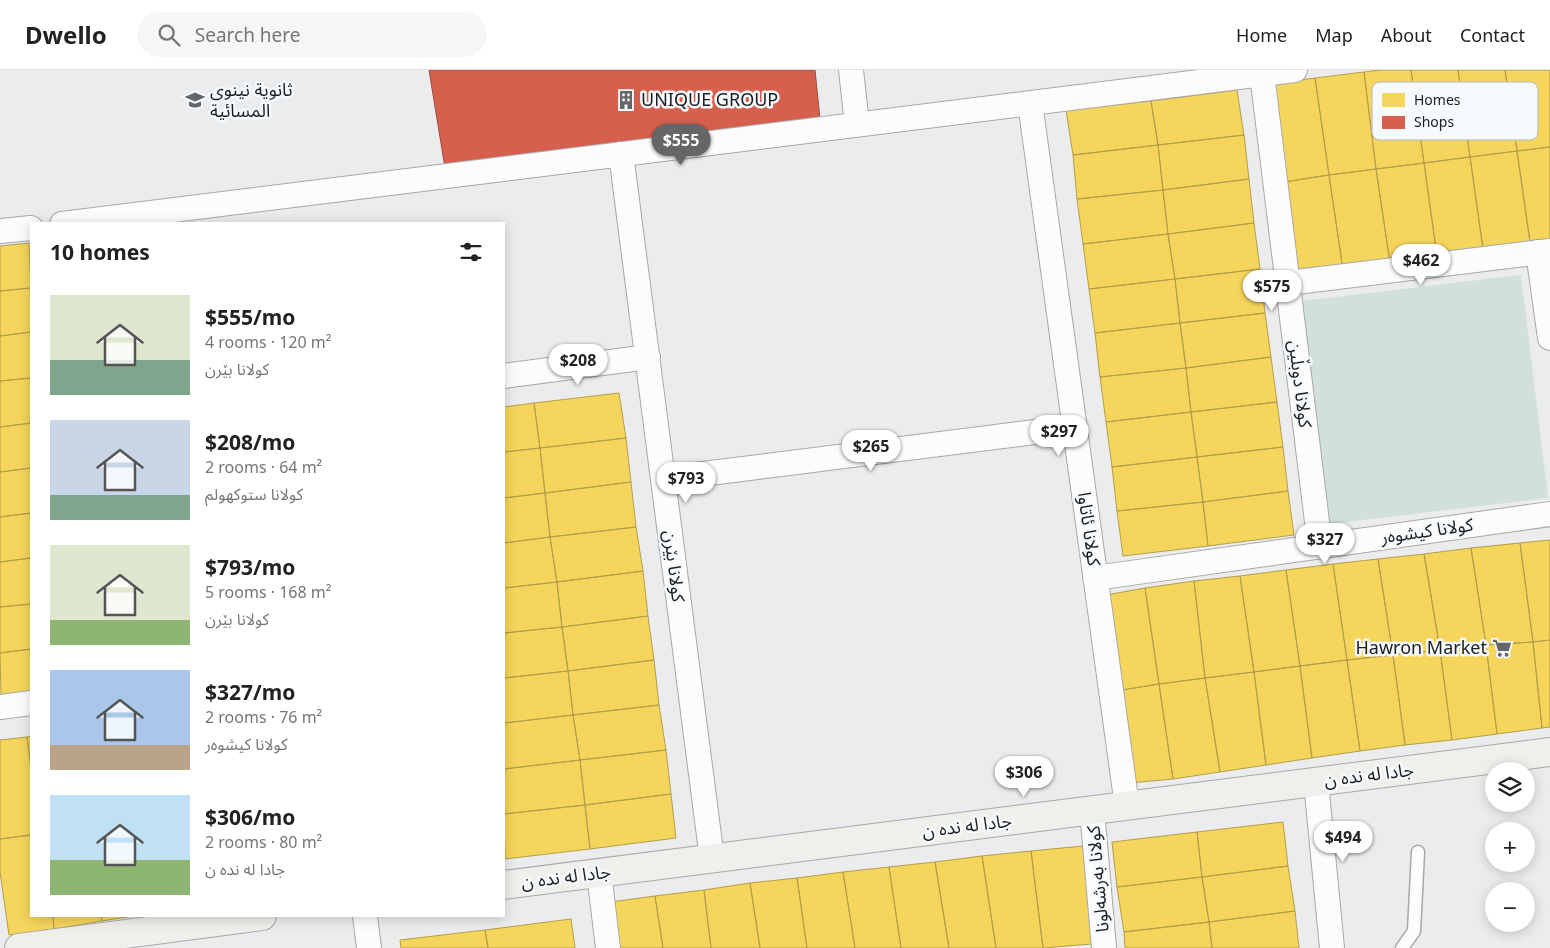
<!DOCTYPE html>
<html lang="en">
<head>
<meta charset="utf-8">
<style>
	:root { --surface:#fff; --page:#f6f6f6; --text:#222; --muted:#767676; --line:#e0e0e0; --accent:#646667 }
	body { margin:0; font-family:"Noto Sans","Noto Sans Arabic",sans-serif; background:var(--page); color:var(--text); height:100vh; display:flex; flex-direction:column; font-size:19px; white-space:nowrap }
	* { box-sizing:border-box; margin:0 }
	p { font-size:16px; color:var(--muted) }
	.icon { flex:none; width:28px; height:28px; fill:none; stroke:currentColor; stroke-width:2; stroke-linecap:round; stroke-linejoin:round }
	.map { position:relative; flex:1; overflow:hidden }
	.panel { position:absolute; left:30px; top:152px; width:475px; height:695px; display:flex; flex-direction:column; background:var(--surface); border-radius:0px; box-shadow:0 2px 12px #0003 }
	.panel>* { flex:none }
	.controls { position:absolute; left:1485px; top:692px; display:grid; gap:10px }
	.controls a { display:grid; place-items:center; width:50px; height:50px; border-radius:50%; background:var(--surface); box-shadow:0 2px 12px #0003; font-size:25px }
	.price { position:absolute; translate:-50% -42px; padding:0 11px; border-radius:18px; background:#fff; color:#222; font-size:16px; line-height:32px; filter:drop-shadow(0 1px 2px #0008) }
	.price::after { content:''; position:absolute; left:50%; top:30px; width:15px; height:11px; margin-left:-8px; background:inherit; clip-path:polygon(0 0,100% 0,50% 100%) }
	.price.active { background:var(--accent); color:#fff }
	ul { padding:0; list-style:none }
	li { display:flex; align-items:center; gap:15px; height:125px; padding:0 20px }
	li span { display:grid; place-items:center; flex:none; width:140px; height:100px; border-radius:0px; color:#555 }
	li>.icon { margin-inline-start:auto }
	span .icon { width:60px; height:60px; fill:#fffc; stroke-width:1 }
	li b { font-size:21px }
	h2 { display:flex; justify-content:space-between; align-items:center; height:60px; padding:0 20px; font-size:21px }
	header { display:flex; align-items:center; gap:30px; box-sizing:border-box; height:70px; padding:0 25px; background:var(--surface); border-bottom:1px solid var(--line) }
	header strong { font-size:24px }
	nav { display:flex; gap:28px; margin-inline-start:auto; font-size:18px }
	.search { width:350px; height:45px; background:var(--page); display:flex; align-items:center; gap:12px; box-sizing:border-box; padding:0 18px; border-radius:28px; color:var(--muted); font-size:19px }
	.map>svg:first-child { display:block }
	.green { fill:#d1e0d9 }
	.homes { fill:#f6d55c; stroke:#b59e4a }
	.shops { fill:#d6604d; stroke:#9e4c3f }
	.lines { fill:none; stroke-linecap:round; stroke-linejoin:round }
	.lane-casing { stroke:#a6a8a9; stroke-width:15 }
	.street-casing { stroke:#a6a8a9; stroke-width:26 }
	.secondary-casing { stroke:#a6a8a9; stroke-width:30 }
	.lane { stroke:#fcfcfc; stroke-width:12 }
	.street { stroke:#fcfcfc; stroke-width:24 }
	.secondary { stroke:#f1efeb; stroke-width:28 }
	.labels { text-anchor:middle; stroke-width:5; stroke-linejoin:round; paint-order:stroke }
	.poi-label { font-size:18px; fill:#1c1e1f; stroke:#f6fafd; text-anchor:start }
	.street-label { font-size:18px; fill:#1c1e1f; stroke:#f6fafd }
	.key { fill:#f6fafd; stroke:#b5b8ba; stroke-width:1 }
	.key-label { font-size:14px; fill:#1c1e1f }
</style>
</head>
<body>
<header>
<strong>Dwello</strong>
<div class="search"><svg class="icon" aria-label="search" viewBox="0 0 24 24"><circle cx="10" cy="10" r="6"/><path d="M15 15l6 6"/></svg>Search here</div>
<nav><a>Home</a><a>Map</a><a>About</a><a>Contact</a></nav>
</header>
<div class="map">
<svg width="1550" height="878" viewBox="0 0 1550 878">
	<rect width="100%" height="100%" fill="#eaecee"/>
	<path class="green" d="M 1521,205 L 1548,428 L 1329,454 L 1302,231 Z"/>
	<path class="homes" d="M 1380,0 L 1411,0 L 1424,93 L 1376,99 L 1364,2 Z
		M 1411,0 L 1458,0 L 1470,87 L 1424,93 Z
		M 1458,0 L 1505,0 L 1517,81 L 1470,87 Z
		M 1505,0 L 1550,0 L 1550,77 L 1517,81 Z
		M 1364,2 L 1376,99 L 1329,105 L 1315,8 Z
		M 1315,8 L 1329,105 L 1284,112 L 1271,14 Z
		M 1237,20 L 1244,65 L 1158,75 L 1151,31 Z
		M 1151,31 L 1158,75 L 1073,85 L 1066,40 Z
		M 1244,65 L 1249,109 L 1163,120 L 1158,75 Z
		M 1158,75 L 1163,120 L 1077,129 L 1073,85 Z
		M 1550,77 L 1550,169 L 1530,172 L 1517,81 Z
		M 1517,81 L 1530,172 L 1483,179 L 1470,87 Z
		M 1470,87 L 1483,179 L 1437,186 L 1424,93 Z
		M 1424,93 L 1437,186 L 1390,193 L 1376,99 Z
		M 1376,99 L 1390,193 L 1343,200 L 1329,105 Z
		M 1329,105 L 1343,200 L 1297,207 L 1284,112 Z
		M 1249,109 L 1254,153 L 1168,164 L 1163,120 Z
		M 1163,120 L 1168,164 L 1083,174 L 1077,129 Z
		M 1254,153 L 1260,199 L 1175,209 L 1168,164 Z
		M 1168,164 L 1175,209 L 1089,219 L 1083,174 Z
		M 29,173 L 31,218 L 0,221 L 0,176 Z
		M 1260,199 L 1265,243 L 1180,253 L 1175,209 Z
		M 1175,209 L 1180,253 L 1095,263 L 1089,219 Z
		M 31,218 L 31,262 L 0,266 L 0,221 Z
		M 1265,243 L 1271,287 L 1186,298 L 1180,253 Z
		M 1180,253 L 1186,298 L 1100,307 L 1095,263 Z
		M 31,262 L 31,308 L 0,311 L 0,266 Z
		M 1271,287 L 1277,332 L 1191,342 L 1186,298 Z
		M 1186,298 L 1191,342 L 1106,352 L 1100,307 Z
		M 31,308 L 31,353 L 0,357 L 0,311 Z
		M 619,323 L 626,368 L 540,378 L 534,333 Z
		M 1277,332 L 1283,377 L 1197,387 L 1191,342 Z
		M 534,333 L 540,378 L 504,382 L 504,337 Z
		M 1191,342 L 1197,387 L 1112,397 L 1106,352 Z
		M 31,353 L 31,398 L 0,402 L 0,357 Z
		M 626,368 L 631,412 L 545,423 L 540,378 Z
		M 1283,377 L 1288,421 L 1203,432 L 1197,387 Z
		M 540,378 L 545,423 L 504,428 L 504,382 Z
		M 1197,387 L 1203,432 L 1117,441 L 1112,397 Z
		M 31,398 L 31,443 L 0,447 L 0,402 Z
		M 631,412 L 636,457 L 550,467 L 545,423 Z
		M 1288,421 L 1294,465 L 1208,476 L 1203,432 Z
		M 545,423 L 550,467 L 504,473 L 504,428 Z
		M 1203,432 L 1208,476 L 1123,486 L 1117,441 Z
		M 31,443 L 31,488 L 0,492 L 0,447 Z
		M 636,457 L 643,501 L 557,512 L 550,467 Z
		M 550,467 L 557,512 L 504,518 L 504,473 Z
		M 1550,470 L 1550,570 L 1533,572 L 1520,473 Z
		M 1520,473 L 1533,572 L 1486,575 L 1471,478 Z
		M 1471,478 L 1486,575 L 1440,580 L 1424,484 Z
		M 1424,484 L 1440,580 L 1393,585 L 1378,489 Z
		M 31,488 L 31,534 L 0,537 L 0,492 Z
		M 1378,489 L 1393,585 L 1347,590 L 1333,494 Z
		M 1333,494 L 1347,590 L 1300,596 L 1286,500 Z
		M 1286,500 L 1300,596 L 1254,602 L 1240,506 Z
		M 643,501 L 648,546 L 562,557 L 557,512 Z
		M 1240,506 L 1254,602 L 1205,608 L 1194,511 Z
		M 1194,511 L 1205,608 L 1159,614 L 1145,518 Z
		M 557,512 L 562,557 L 504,563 L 504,518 Z
		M 1145,518 L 1159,614 L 1116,621 L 1106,525 Z
		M 31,534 L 31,579 L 0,583 L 0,537 Z
		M 648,546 L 654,590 L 568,601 L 562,557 Z
		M 562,557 L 568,601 L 504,608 L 504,563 Z
		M 1550,570 L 1550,657 L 1542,658 L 1533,572 Z
		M 1533,572 L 1542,658 L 1497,664 L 1486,575 Z
		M 1486,575 L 1497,664 L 1452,670 L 1440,580 Z
		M 31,579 L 31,624 L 1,628 L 0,583 Z
		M 1440,580 L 1452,670 L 1405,675 L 1393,585 Z
		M 1393,585 L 1405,675 L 1360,681 L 1347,590 Z
		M 654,590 L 659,635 L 573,645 L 568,601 Z
		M 1347,590 L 1360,681 L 1312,688 L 1300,596 Z
		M 1300,596 L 1312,688 L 1266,695 L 1254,602 Z
		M 568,601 L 573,645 L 504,653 L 504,608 Z
		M 1254,602 L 1266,695 L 1220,702 L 1205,608 Z
		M 1205,608 L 1220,702 L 1173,709 L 1159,614 Z
		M 1159,614 L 1173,709 L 1129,713 L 1116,621 Z
		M 659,635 L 666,680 L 580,690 L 573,645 Z
		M 573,645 L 580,690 L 504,699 L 504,653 Z
		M 31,666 L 31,697 L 27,667 Z
		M 27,667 L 31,697 L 31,765 L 0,769 L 0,670 Z
		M 666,680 L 671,724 L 585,735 L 580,690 Z
		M 580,690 L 585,735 L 504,744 L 504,699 Z
		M 671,724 L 676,768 L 590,779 L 585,735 Z
		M 585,735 L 590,779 L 505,789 L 504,744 Z
		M 1283,752 L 1288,796 L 1202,807 L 1197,762 Z
		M 1197,762 L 1202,807 L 1117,817 L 1112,772 Z
		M 31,765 L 31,846 L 53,846 L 54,859 L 9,865 L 0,802 L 0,769 Z
		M 1083,776 L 1092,874 L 1043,878 L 1031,781 Z
		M 1031,781 L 1043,878 L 996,878 L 982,786 Z
		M 982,786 L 996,878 L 949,878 L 935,792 Z
		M 935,792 L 949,878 L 901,878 L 889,797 Z
		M 1288,796 L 1295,841 L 1209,852 L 1202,807 Z
		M 889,797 L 901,878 L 855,878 L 843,802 Z
		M 843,802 L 855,878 L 807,878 L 797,808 Z
		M 1202,807 L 1209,852 L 1124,862 L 1117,817 Z
		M 797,808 L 807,878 L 760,878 L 750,813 Z
		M 750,813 L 760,878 L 711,878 L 704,820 Z
		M 704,820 L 711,878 L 663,878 L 655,826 Z
		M 655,826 L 663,878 L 617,878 L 611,832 Z
		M 1295,841 L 1299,878 L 1212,878 L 1209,852 Z
		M 53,846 L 101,846 L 102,851 L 54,859 Z
		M 101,846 L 134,846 L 102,851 Z
		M 571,849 L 575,878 L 488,878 L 485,860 Z
		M 1209,852 L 1212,878 L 1125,878 L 1124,862 Z
		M 485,860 L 488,878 L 401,878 L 400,870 Z"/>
	<path class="shops" d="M 429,0 L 815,0 L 821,59 L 445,98 Z"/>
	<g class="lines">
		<g class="lane-casing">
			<path id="lane" d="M 1402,878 L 1414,861 L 1418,782"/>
		</g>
		<g class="street-casing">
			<path id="street" d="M 851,0 L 857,54
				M 1262,4 L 1320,476
				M 1030,33 L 1127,736
				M 621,84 L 712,789
				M 62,154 L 1295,0
				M 0,161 L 31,158
				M 1538,182 L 1550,268
				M 1288,213 L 1550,181
				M 504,306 L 648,287
				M 663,409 L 1075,357
				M 1095,508 L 1550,444
				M 0,637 L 31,633
				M 1316,712 L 1332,878
				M 1092,740 L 1104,878
				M 599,803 L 608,878
				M 365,846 L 369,878"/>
		</g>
		<g class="secondary-casing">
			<path id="secondary" d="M 504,815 L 1550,682
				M 19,878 L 262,846"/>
		</g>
		<use href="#lane" class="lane"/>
		<use href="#street" class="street"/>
		<use href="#secondary" class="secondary"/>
	</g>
	<defs>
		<g id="school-bare" transform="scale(1.5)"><path d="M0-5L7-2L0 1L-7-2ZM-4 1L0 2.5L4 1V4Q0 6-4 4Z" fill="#646667" stroke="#f6fafd" stroke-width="2.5" paint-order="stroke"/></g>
		<g id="building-bare" transform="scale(1.5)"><path d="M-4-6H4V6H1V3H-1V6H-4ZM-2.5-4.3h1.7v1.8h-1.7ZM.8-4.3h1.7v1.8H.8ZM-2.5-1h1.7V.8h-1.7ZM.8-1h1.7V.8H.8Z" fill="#646667" stroke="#f6fafd" stroke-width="2.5" paint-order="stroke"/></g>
		<g id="supermarket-bare" transform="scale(1.5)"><path d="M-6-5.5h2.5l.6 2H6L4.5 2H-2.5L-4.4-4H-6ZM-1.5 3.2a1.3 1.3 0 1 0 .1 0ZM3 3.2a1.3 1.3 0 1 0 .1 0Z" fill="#646667" stroke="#f6fafd" stroke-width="2.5" paint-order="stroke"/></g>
	</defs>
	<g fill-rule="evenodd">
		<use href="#school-bare" x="195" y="30"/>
		<use href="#building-bare" x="626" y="30"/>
		<use href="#supermarket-bare" x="1502" y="578"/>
	</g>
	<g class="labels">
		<g class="poi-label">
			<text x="210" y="26">ثانوية نينوى<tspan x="210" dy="21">المسائية</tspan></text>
			<text x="641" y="36">UNIQUE GROUP</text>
			<text x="1487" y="584" text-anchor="end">Hawron Market</text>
		</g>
		<g class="street-label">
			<text transform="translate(1300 314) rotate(83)" y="6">كولانا دوبڵین</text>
			<text transform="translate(1089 459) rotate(82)" y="6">كولانا ئاتاوا</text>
			<text transform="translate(1427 461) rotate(-8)" y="6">كولانا كیشوه‌ر</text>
			<text transform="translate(674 496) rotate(83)" y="6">كولانا بێرن</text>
			<text transform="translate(1369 705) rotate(-7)" y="6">جادا له نده ن</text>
			<text transform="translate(967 756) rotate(-7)" y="6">جادا له نده ن</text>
			<text transform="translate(566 807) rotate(-7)" y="6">جادا له نده ن</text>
			<text transform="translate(1098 809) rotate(-95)" y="6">كولانا به‌رشه‌لونا</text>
		</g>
	</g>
	<rect x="1372" y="12" width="166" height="58" rx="8" class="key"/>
	<rect x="1382" y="23" width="23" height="14" fill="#f6d55c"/>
	<rect x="1382" y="46" width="23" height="13" fill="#d6604d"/>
	<g class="key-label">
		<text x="1414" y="35">Homes</text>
		<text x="1414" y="57">Shops</text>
	</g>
</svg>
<div class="controls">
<a><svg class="icon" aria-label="layers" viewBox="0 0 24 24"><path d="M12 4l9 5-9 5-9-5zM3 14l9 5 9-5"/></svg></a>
<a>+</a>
<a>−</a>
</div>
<b class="price active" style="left:681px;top:96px">$555</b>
<b class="price" style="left:1421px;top:216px">$462</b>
<b class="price" style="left:1272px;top:242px">$575</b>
<b class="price" style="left:578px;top:316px">$208</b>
<b class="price" style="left:1059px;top:387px">$297</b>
<b class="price" style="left:871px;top:402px">$265</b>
<b class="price" style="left:686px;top:434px">$793</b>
<b class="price" style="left:1325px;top:495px">$327</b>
<b class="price" style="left:1024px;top:728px">$306</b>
<b class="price" style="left:1343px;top:793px">$494</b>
<section class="panel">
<h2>10 homes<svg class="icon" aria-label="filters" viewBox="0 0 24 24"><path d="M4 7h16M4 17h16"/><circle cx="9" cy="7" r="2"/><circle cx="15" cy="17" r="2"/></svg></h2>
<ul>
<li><span style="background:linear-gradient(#dfe7d0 65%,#7fa58c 0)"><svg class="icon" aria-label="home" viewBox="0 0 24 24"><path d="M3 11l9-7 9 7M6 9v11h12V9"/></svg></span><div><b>$555/mo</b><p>4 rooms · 120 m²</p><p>كولانا بێرن</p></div></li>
<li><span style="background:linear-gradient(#c9d6e8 75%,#7fa58c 0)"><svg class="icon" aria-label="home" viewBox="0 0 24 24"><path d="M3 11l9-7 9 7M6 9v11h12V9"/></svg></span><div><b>$208/mo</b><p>2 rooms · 64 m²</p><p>كولانا ستوكهولم</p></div></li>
<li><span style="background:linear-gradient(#dfe7d0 75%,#8fb573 0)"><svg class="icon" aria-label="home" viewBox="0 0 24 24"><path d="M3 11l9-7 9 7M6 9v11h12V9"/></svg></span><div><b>$793/mo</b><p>5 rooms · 168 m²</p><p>كولانا بێرن</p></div></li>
<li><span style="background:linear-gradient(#a9c7e8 75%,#b9a48a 0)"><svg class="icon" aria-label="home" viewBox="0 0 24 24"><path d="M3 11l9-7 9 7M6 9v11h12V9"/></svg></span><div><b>$327/mo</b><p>2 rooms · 76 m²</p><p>كولانا كیشوه‌ر</p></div></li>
<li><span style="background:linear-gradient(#bfe0f5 65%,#8fb573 0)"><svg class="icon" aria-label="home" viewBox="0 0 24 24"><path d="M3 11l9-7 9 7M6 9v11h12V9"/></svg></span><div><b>$306/mo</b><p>2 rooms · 80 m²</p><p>جادا له نده ن</p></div></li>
</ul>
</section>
</div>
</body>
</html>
